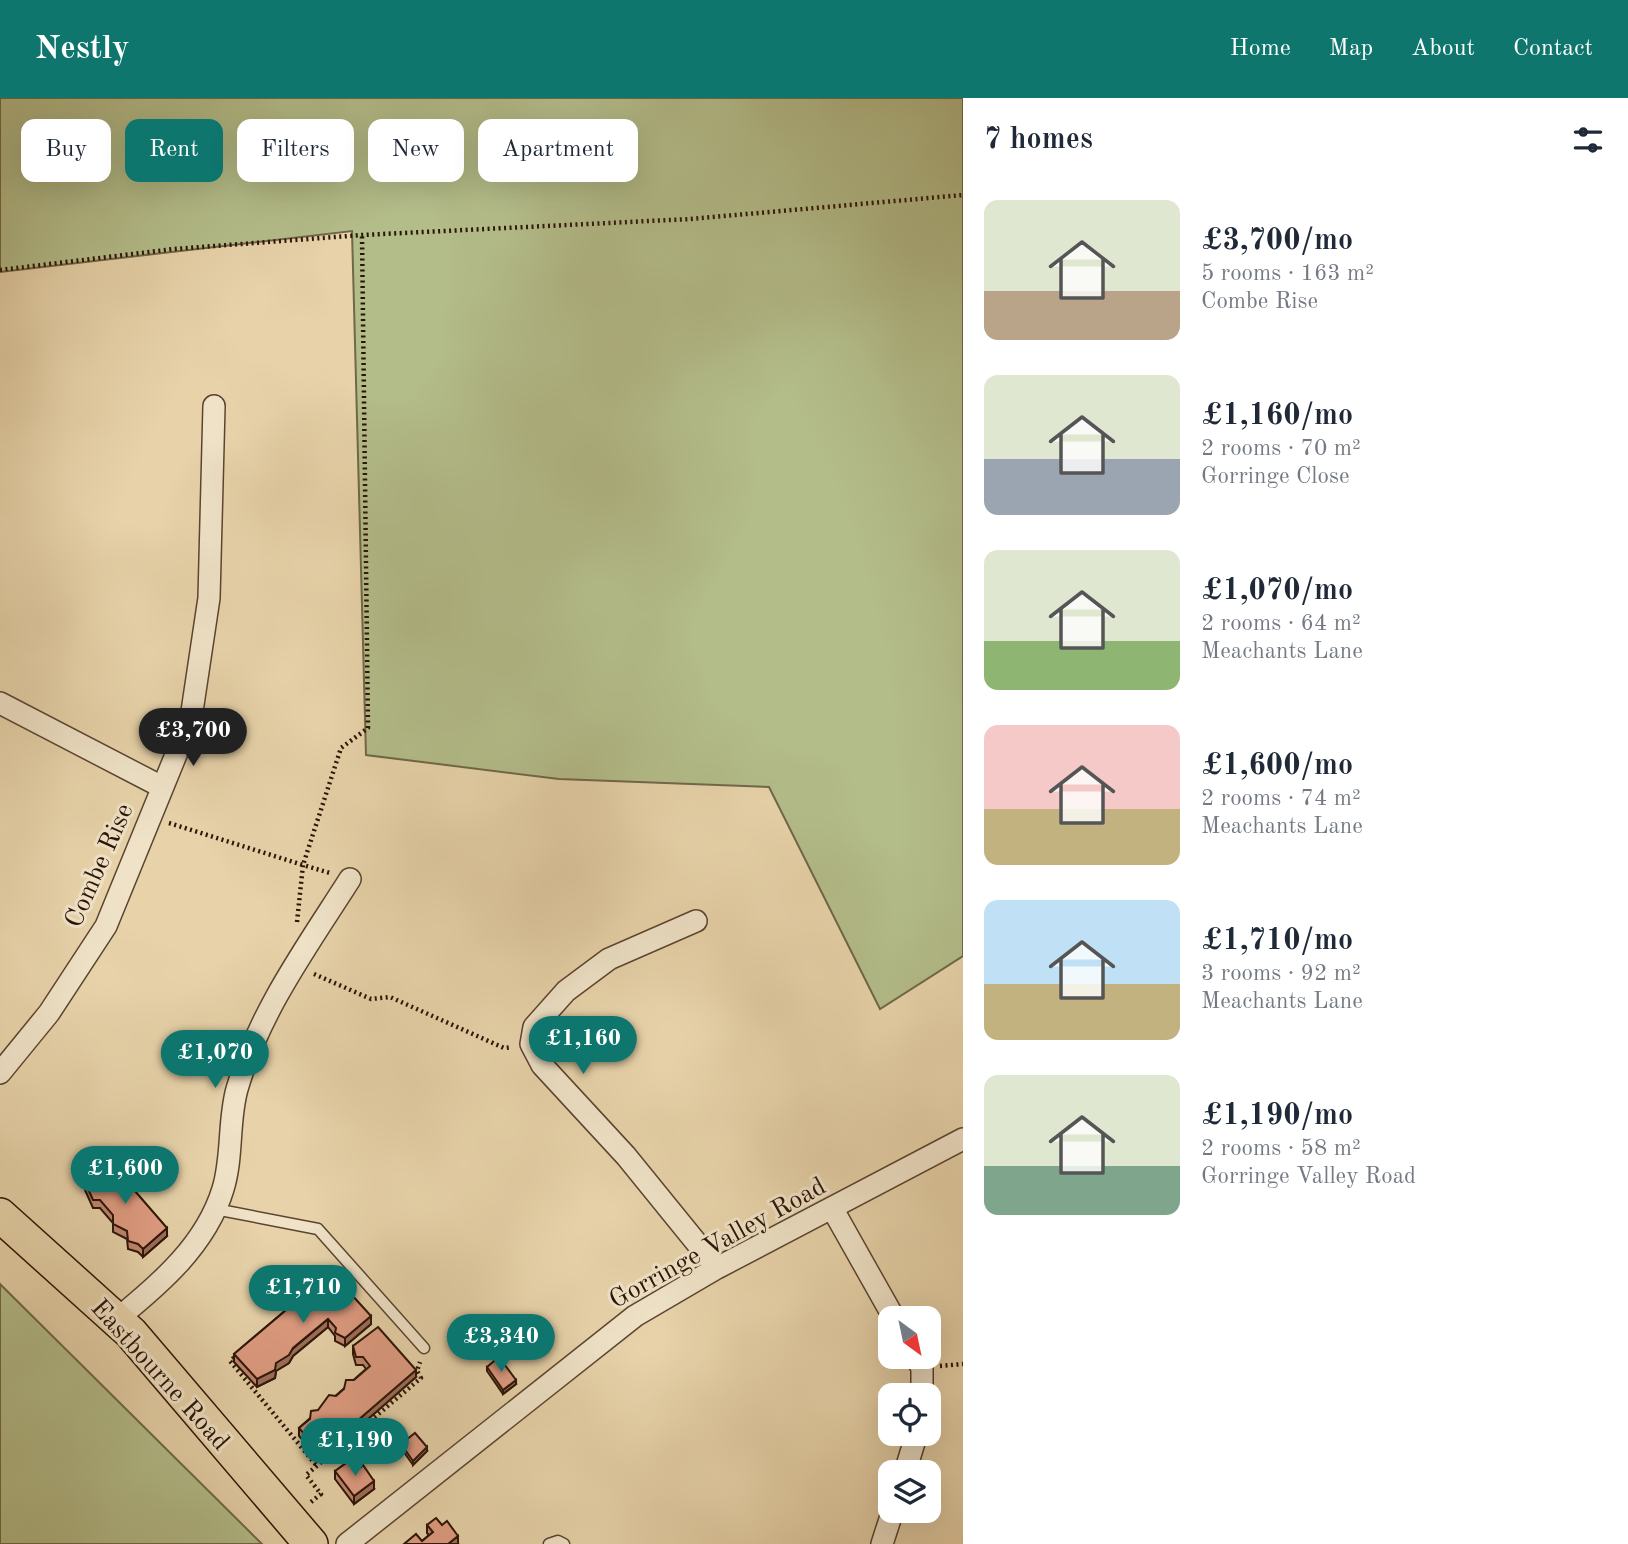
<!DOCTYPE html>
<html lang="en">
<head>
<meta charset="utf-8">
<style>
	:root { --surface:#fff; --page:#f6f6f7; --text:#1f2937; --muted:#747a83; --accent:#0f766e }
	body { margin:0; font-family:"Old Standard TT",serif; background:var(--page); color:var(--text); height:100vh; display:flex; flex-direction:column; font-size:26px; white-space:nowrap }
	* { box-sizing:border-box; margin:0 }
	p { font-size:23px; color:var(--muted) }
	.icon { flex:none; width:38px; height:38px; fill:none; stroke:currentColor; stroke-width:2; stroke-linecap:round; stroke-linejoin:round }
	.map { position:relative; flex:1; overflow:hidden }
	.drawer { display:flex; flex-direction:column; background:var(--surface); width:665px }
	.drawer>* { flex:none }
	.banner { position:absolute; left:21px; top:21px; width:665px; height:63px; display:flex; gap:14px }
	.needle { width:46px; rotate:147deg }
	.tools { position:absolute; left:878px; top:1208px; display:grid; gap:14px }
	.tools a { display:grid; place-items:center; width:63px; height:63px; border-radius:14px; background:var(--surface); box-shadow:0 7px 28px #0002; font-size:35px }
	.price { position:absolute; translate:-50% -60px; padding:0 16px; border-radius:24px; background:var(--accent); color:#fff; font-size:23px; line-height:46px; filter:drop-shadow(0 2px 4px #0008) }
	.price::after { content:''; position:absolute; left:50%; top:42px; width:21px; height:16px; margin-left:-10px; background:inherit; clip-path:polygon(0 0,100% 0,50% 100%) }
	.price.active { background:#222; color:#fff }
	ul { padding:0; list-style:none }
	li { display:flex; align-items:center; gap:21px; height:175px; padding:0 21px }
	li span { display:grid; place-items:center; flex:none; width:196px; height:140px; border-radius:14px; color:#555 }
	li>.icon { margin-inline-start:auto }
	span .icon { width:84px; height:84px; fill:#fffc; stroke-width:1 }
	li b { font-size:30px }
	h2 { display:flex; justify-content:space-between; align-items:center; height:84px; padding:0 21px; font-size:30px }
	.tag { padding:0 24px; border-radius:14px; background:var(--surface); box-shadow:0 7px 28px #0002; font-size:24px; line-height:63px }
	.tag.active { background:var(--accent); color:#fff }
	header { display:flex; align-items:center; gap:42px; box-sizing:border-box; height:98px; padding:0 35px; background:var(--accent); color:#fff }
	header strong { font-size:33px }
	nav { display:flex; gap:38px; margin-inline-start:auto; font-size:24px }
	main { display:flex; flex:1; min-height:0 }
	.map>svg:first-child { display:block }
	.green { fill:#b3bd8a; stroke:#706848; stroke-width:2 }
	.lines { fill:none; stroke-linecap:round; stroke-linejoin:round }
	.lane-casing { stroke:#5b442f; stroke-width:13 }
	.street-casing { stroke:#5b442f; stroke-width:24 }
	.primary-casing { stroke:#2c1406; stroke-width:36 }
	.path { stroke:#2c1406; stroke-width:4.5; stroke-dasharray:2 3.5; stroke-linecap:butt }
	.lane { stroke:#efe2c7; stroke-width:10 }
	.street { stroke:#efe2c7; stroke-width:21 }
	.primary { stroke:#e7d2a9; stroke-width:33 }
	.wall { fill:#c18670; stroke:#2c1406; stroke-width:2 }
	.shaded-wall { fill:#9d6d5b; stroke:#2c1406; stroke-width:2 }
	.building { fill:#e09c82; stroke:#2c1406; stroke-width:2 }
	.labels { text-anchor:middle; stroke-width:6; stroke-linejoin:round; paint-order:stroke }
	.street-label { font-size:26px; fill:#2c1406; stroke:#efe2c7 }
</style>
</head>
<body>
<header>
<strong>Nestly</strong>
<nav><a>Home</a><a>Map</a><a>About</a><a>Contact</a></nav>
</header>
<main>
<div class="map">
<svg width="963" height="1446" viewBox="0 0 963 1446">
	<rect width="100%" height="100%" fill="#e7d2a9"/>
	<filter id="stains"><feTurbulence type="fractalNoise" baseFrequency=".00286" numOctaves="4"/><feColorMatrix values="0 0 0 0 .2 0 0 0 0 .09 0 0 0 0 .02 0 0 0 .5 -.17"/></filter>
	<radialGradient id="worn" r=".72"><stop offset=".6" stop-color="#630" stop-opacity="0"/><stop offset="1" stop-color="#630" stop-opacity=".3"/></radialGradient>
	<path class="green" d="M 0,0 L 963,0 L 963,858 L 880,911 L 769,689 L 559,681 L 366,657 L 352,133 L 0,174 Z
		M 0,1186 L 2,1188 L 262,1446 L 0,1446 Z"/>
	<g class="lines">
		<g class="lane-casing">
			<path id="lane" d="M 215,1111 L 318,1131 L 424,1250
				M 549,1446 L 558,1443 L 564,1446"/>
		</g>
		<g class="street-casing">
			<path id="street" d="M 0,605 L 162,689
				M 696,823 L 609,861 L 566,893 L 534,929 L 531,946 L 542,967 L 626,1058 L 717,1170
				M 0,975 L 49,915 L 106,828 L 191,620 L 209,500 L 214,308
				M 832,1110 L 894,1220
				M 117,1221 C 160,1186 206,1147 223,1091 C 233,1059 228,1023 237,991 C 259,914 308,847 350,781
				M 915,1258 L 922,1270 L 922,1297
				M 905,1374 L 917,1335
				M 347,1446 L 635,1218 L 717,1170 L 963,1041
				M 882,1446 L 893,1412"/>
		</g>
		<g class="primary-casing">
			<path id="primary" d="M 0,1117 L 131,1235 L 311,1446"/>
		</g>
		<path class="path" d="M 0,172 L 174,151 L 362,137 L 690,121 L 963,97
			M 169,725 L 303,767 L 341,650 L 368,630 L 362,137
			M 297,824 L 303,767 L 330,775
			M 314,876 L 371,901 L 390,899 L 504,950 L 512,949
			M 238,1256 L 230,1263 L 317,1368
			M 940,1268 L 963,1266
			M 311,1404 L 321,1396 L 306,1377 L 421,1280 L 417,1273 L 420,1264"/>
		<use href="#lane" class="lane"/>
		<use href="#street" class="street"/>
		<use href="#primary" class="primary"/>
	</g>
	<path class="wall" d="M 85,1084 L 167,1138 L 143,1159 L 138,1154 L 128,1151 L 127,1141 L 113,1134 L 113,1125 L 100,1110 L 93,1110 L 85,1092 Z
		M 331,1174 L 371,1226 L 345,1248 L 335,1243 L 335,1238 L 328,1229 L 293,1258 L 289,1265 L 276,1273 L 275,1280 L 257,1289 L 234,1264 L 234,1256 Z
		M 353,1248 L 416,1279 L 320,1363 L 299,1338 L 299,1330 L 366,1271 L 363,1267 L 356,1267 L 353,1256 Z
		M 487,1269 L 516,1286 L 503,1296 L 487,1273 Z
		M 401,1346 L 427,1353 L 413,1367 L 401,1350 Z
		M 335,1373 L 374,1391 L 354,1406 L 335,1381 Z
		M 427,1427 L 458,1446 L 404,1446 L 422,1443 L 429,1437 L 427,1435 Z"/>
	<path class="shaded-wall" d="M 167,1130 L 167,1138 L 143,1159 L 143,1151 Z
		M 371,1218 L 371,1226 L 345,1248 L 345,1240 Z
		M 328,1221 L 328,1229 L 293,1258 L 289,1265 L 276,1273 L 275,1280 L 257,1289 L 257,1281 Z
		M 416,1272 L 416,1279 L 320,1363 L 320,1355 Z
		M 516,1282 L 516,1286 L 503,1296 L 503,1292 Z
		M 427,1349 L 427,1353 L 413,1367 L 413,1363 Z
		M 374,1383 L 374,1391 L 354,1406 L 354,1398 Z
		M 458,1438 L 458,1446 L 448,1446 Z"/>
	<path class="building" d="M 109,1063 L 167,1130 L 143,1151 L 138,1146 L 128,1143 L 127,1133 L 113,1126 L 113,1117 L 100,1102 L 93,1102 L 85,1084 Z
		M 331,1174 L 371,1218 L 345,1240 L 335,1235 L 336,1230 L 328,1221 L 293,1250 L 289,1257 L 276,1265 L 275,1272 L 257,1281 L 234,1256 Z
		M 378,1229 L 416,1272 L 320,1355 L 299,1330 L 310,1321 L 311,1313 L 318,1312 L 329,1297 L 336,1298 L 344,1291 L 346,1282 L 354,1282 L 370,1268 L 363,1259 L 356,1259 L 353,1248 Z
		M 499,1259 L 516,1282 L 503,1292 L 487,1269 Z
		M 415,1335 L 427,1349 L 413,1363 L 401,1346 Z
		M 349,1363 L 356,1373 L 363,1367 L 374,1383 L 354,1398 L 335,1373 Z
		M 436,1420 L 442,1427 L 447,1423 L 458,1438 L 448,1446 L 404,1446 L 416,1436 L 422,1443 L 433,1434 L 427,1427 Z"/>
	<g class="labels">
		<g class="street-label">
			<text transform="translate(98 767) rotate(-66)" y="9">Combe Rise</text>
			<text transform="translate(717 1144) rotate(-29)" y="9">Gorringe Valley Road</text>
			<text transform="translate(161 1276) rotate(48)" y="9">Eastbourne Road</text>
		</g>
	</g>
	<rect width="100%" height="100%" filter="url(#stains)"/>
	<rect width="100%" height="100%" fill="url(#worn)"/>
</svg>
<div class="tools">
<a><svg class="needle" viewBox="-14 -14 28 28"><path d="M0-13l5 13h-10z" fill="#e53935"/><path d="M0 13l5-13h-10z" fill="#747a83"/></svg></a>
<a><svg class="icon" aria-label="locate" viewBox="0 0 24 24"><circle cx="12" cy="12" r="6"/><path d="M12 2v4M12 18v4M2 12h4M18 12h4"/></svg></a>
<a><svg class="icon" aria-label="layers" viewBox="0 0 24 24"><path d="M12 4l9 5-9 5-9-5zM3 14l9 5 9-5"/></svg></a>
</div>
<b class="price active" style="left:193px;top:670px">£3,700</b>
<b class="price" style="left:583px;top:978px">£1,160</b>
<b class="price" style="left:215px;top:992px">£1,070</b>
<b class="price" style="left:125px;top:1108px">£1,600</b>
<b class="price" style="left:303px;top:1227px">£1,710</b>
<b class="price" style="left:501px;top:1276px">£3,340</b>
<b class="price" style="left:355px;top:1380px">£1,190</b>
<div class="banner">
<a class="tag">Buy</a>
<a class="tag active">Rent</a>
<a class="tag">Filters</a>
<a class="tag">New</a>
<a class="tag">Apartment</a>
</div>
</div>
<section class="drawer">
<h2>7 homes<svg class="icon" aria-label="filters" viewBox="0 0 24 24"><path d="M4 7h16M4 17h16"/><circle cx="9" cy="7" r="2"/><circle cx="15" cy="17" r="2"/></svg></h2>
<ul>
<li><span style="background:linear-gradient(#dfe7d0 65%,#b9a48a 0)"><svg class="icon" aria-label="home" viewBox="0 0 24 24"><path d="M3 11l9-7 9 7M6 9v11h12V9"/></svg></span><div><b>£3,700/mo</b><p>5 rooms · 163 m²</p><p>Combe Rise</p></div></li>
<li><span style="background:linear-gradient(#dfe7d0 60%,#9aa5b1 0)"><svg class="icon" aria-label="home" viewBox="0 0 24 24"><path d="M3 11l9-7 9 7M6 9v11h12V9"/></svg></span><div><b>£1,160/mo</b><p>2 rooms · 70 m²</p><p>Gorringe Close</p></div></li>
<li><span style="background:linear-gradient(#dfe7d0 65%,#8fb573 0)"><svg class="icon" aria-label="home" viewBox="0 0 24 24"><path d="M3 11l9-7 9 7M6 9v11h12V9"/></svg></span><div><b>£1,070/mo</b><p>2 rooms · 64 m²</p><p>Meachants Lane</p></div></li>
<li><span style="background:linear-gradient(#f6c9c9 60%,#c2b280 0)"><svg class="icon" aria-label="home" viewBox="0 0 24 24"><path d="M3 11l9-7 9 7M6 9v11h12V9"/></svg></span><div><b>£1,600/mo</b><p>2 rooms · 74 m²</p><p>Meachants Lane</p></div></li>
<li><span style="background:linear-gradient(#bfe0f5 60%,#c2b280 0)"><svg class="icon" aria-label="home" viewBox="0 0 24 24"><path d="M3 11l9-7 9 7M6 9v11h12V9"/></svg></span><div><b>£1,710/mo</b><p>3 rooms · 92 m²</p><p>Meachants Lane</p></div></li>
<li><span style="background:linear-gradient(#dfe7d0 65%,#7fa58c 0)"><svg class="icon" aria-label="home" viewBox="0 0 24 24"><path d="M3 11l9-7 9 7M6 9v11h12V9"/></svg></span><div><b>£1,190/mo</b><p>2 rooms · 58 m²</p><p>Gorringe Valley Road</p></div></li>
</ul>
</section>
</main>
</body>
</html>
